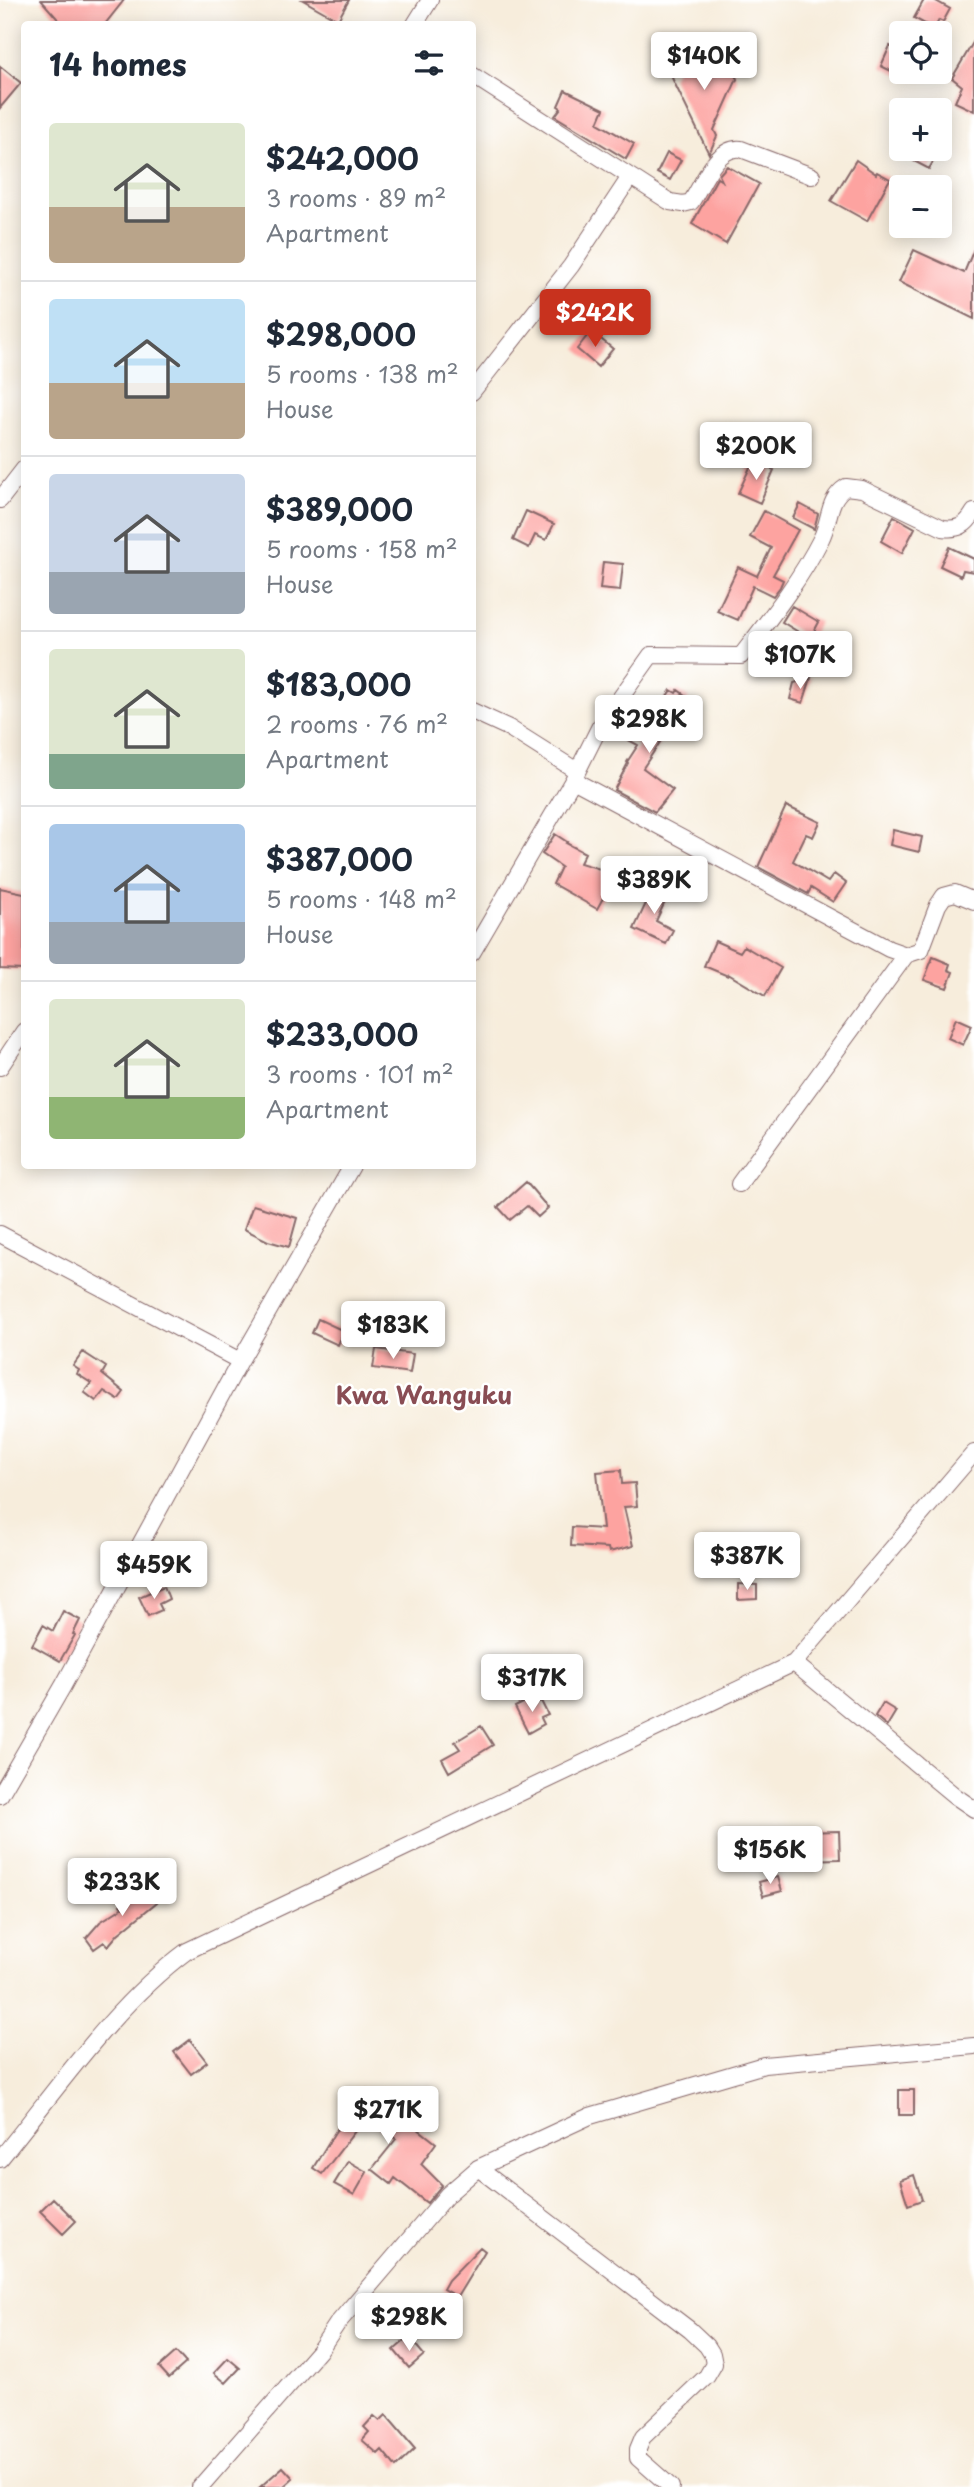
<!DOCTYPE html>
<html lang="en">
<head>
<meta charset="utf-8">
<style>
	:root { --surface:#fff; --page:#f6f6f7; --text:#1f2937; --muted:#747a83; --line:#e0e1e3; --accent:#c8321e }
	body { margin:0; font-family:"Playpen Sans",sans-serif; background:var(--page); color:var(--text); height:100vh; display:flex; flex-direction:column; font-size:26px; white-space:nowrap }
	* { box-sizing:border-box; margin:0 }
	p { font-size:23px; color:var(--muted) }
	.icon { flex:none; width:38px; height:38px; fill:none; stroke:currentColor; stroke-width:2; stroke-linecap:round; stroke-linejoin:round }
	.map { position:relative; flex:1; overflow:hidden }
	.drawer { position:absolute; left:21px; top:21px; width:455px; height:1148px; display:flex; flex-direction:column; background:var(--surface); border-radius:7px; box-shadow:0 4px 18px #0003 }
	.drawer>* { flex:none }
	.tools { position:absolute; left:889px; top:21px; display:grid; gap:14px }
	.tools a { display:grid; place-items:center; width:63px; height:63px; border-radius:7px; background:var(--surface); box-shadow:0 4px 18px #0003; font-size:35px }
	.price { position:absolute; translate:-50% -60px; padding:0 16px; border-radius:7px; background:#fff; color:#222; font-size:23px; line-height:46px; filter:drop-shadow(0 2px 4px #0008) }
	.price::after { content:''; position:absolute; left:50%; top:42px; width:21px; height:16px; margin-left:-10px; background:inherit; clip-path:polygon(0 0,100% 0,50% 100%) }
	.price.selected { background:var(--accent); color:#fff }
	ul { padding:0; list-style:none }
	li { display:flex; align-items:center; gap:21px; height:175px; padding:0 28px }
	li+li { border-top:2px solid var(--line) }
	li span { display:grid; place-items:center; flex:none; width:196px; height:140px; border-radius:7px; color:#555 }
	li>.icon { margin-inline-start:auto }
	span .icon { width:84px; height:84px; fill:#fffc; stroke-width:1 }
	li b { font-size:30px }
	h2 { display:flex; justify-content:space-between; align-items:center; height:84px; padding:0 28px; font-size:30px }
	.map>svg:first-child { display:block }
	.building { fill:#fda3a0 }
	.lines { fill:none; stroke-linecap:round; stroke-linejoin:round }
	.street-casing { stroke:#876769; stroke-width:18 }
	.street { stroke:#fff; stroke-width:16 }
	.labels { text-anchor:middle; stroke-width:5; stroke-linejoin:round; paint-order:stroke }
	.quarter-label { font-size:24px; font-weight:bold; fill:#894d54; stroke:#fff }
</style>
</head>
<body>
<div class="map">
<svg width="974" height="2487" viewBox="0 0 974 2487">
	<rect width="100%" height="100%" fill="#fff"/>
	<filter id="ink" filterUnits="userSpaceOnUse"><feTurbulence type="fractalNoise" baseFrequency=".0143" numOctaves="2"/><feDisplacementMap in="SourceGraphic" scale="14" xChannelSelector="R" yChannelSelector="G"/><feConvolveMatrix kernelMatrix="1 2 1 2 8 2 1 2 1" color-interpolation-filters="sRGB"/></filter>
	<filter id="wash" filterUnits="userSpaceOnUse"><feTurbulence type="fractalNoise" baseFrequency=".00686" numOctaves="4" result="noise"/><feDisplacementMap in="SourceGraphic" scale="28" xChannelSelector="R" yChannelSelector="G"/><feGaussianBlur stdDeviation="1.57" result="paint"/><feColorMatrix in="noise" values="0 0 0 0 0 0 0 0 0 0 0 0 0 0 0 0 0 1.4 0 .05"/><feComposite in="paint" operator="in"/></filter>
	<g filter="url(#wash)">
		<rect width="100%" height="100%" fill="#f7eddc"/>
		<g id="blocks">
			<path class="building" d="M 41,0 L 124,0 L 105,24 L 62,24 Z
				M 303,0 L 349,0 L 338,20 Z
				M 924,0 L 934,0 L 950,9 L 943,22 L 939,20 L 934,29 L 914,18 Z
				M 974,41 L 974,111 L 955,102 L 962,86 L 952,78 Z
				M 890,46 L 901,52 L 901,76 L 881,66 Z
				M 686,48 L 733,70 L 737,79 L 714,130 L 717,136 L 709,154 L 672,78 Z
				M 0,66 L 21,83 L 0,108 Z
				M 565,90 L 604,109 L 598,123 L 634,144 L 626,159 L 555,116 L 561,108 L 558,106 Z
				M 921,149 L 940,149 L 929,169 L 914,161 Z
				M 667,153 L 681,160 L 670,180 L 657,173 Z
				M 856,160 L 876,174 L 877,172 L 890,179 L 867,221 L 831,201 Z
				M 727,166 L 759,184 L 726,244 L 692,224 L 717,178 L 722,181 L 719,175 Z
				M 974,249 L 974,319 L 899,282 L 914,250 L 964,273 Z
				M 591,331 L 613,349 L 598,367 L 577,349 Z
				M 753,461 L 774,470 L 760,503 L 738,493 Z
				M 800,504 L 818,514 L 814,529 L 793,518 Z
				M 526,511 L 554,524 L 546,540 L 535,535 L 529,548 L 513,540 Z
				M 764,511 L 798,530 L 773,575 L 783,580 L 780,587 L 773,596 L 753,586 L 738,620 L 717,611 L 738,567 L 757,576 L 771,548 L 750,537 Z
				M 894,516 L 915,528 L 902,553 L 881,541 Z
				M 949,547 L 974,559 L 974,572 L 963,570 L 961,576 L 940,566 Z
				M 603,562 L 623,564 L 620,591 L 600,589 Z
				M 792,606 L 819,622 L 810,639 L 782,622 Z
				M 811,678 L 803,703 L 790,699 L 794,683 Z
				M 671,690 L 676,693 L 678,690 L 689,698 L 643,768 L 673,790 L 655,812 L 614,790 L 628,763 L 627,762 L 638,745 L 625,738 L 638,717 L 648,724 Z
				M 786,806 L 820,822 L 813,837 L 806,834 L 793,861 L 828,882 L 834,874 L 846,883 L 833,902 L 811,888 L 808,894 L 758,867 Z
				M 893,830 L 922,837 L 919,852 L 890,845 Z
				M 555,834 L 567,842 L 566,843 L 585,853 L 580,863 L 613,873 L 609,887 L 597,909 L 553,884 L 561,867 L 542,854 Z
				M 655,884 L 670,891 L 656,921 L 673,930 L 666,944 L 634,929 Z
				M 0,888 L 24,893 L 24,970 L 0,969 Z
				M 715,941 L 740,952 L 744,946 L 781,968 L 765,996 L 728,974 L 728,976 L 704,966 Z
				M 933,957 L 950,964 L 948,970 L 953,972 L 947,988 L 924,980 Z
				M 956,1018 L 972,1025 L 963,1045 L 948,1038 Z
				M 526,1182 L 548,1208 L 538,1217 L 527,1206 L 510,1220 L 498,1207 Z
				M 253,1205 L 297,1218 L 289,1247 L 268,1241 L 244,1229 Z
				M 318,1319 L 344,1331 L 338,1345 L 312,1333 Z
				M 376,1349 L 413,1354 L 410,1373 L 373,1368 Z
				M 83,1352 L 106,1367 L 102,1374 L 124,1392 L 118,1400 L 104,1391 L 96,1401 L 84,1392 L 91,1383 L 77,1374 L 79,1370 L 73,1366 Z
				M 621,1470 L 622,1484 L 635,1483 L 637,1506 L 624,1507 L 633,1546 L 609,1552 L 608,1548 L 571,1546 L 572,1527 L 603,1529 L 597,1472 Z
				M 172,1547 L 178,1559 L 139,1578 L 136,1574 L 143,1561 Z
				M 738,1584 L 757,1585 L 757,1599 L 738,1600 Z
				M 164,1586 L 169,1599 L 159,1604 L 162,1610 L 148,1616 L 139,1597 Z
				M 63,1611 L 80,1620 L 73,1634 L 75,1635 L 60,1661 L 32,1645 L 43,1625 L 53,1631 Z
				M 533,1698 L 536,1703 L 541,1701 L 548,1715 L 541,1718 L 544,1724 L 528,1733 L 515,1707 Z
				M 883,1703 L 896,1711 L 887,1726 L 875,1716 Z
				M 481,1726 L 493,1745 L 449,1772 L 442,1759 L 460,1749 L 455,1742 Z
				M 839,1831 L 840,1859 L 802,1860 L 801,1832 Z
				M 778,1877 L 782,1891 L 763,1896 L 759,1882 Z
				M 145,1886 L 157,1902 L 118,1934 L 108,1946 L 104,1942 L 94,1949 L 86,1938 L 100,1922 L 122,1908 L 120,1905 Z
				M 190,2040 L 207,2062 L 191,2074 L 174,2052 Z
				M 367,2089 L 436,2143 L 421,2164 L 442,2185 L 427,2203 L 395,2178 L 391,2184 L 372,2169 L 396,2139 L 366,2117 L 322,2174 L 313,2168 L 335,2132 Z
				M 899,2090 L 914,2090 L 914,2115 L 899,2115 Z
				M 348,2161 L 367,2172 L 354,2195 L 334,2184 Z
				M 914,2175 L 922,2200 L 908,2205 L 900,2180 Z
				M 53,2198 L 76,2221 L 63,2234 L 40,2211 Z
				M 480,2247 L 485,2251 L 457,2297 L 443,2289 L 448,2280 Z
				M 409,2337 L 424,2355 L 409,2368 L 394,2350 Z
				M 176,2352 L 186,2363 L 169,2378 L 159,2367 Z
				M 228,2358 L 240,2368 L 226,2383 L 214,2373 Z
				M 386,2415 L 415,2449 L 396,2467 L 382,2450 L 378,2454 L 362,2440 L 369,2432 L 364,2427 L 374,2416 L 380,2421 Z
				M 283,2467 L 293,2478 L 283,2487 L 260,2487 Z"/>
		</g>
	</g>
	<g filter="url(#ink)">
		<use href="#blocks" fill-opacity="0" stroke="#876769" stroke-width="2"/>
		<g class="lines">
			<g class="street-casing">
				<path id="street" d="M 415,24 L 430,0
					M 472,75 L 670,202 L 683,204 L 691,202 C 703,184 716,146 741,149 L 812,176
					M 472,392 L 571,266 L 630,177
					M 0,500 L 24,469
					M 472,711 L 509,728 L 577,771
					M 573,780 L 889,949 L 906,955 L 921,950 L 938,905 L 944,896 L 955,893 L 974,901
					M 472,953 L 573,780 L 599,728 L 651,655 L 741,656 C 770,618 799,582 821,539 C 831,520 827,499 846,487 L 862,489 L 943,528 C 958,530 966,526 974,512
					M 0,1067 L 24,1031
					M 739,1184 L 906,955
					M 0,1234 L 240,1361
					M 794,1663 L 955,1796 L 974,1809
					M 0,1795 L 63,1686 L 240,1361 L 352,1166
					M 0,2159 C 58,2088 114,2005 187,1951 L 794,1663 L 974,1453
					M 478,2168 L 690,2330 L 707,2346 L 712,2354 L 714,2364 L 707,2376 L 643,2437 L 638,2449 L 638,2458 L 671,2487
					M 200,2487 L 319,2351 L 337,2324 L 448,2194 L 478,2168 L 590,2116 L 764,2065 L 974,2046"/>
			</g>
			<use href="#street" class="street"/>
		</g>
	</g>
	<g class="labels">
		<g class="quarter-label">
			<text x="424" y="1404">Kwa Wanguku</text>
		</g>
	</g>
</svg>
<div class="tools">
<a><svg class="icon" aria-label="locate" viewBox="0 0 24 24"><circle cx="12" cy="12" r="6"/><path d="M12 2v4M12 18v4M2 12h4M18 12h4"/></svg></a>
<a>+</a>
<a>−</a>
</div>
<b class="price" style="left:704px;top:92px">$140K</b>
<b class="price selected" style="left:595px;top:349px">$242K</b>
<b class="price" style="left:756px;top:482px">$200K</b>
<b class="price" style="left:800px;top:691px">$107K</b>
<b class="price" style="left:649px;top:755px">$298K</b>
<b class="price" style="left:654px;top:916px">$389K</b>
<b class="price" style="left:393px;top:1361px">$183K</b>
<b class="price" style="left:747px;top:1592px">$387K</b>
<b class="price" style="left:154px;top:1601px">$459K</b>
<b class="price" style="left:532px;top:1714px">$317K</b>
<b class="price" style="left:770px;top:1886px">$156K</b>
<b class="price" style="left:122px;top:1918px">$233K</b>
<b class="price" style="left:388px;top:2146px">$271K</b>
<b class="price" style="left:409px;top:2353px">$298K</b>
<section class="drawer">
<h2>14 homes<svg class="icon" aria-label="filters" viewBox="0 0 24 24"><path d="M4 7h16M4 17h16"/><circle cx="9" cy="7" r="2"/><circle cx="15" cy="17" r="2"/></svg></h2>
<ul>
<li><span style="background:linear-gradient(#dfe7d0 60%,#b9a48a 0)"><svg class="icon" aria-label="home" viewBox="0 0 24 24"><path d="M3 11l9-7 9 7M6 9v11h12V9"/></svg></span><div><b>$242,000</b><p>3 rooms · 89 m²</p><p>Apartment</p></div></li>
<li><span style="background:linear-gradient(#bfe0f5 60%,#b9a48a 0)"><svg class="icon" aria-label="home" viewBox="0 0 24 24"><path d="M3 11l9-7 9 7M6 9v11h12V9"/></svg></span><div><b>$298,000</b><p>5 rooms · 138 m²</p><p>House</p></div></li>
<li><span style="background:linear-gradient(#c9d6e8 70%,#9aa5b1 0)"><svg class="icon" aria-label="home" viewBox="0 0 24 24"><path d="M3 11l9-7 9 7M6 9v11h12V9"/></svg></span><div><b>$389,000</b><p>5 rooms · 158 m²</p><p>House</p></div></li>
<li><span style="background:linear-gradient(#dfe7d0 75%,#7fa58c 0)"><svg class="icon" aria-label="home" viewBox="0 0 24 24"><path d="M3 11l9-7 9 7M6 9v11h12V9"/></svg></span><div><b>$183,000</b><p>2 rooms · 76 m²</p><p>Apartment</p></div></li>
<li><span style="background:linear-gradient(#a9c7e8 70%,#9aa5b1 0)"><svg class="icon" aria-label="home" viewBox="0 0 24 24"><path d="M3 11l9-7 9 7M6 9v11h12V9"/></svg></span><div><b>$387,000</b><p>5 rooms · 148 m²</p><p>House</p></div></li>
<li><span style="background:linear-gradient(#dfe7d0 70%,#8fb573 0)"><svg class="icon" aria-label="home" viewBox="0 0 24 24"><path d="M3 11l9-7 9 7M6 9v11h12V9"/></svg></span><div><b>$233,000</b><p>3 rooms · 101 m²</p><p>Apartment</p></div></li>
</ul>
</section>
</div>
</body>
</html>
